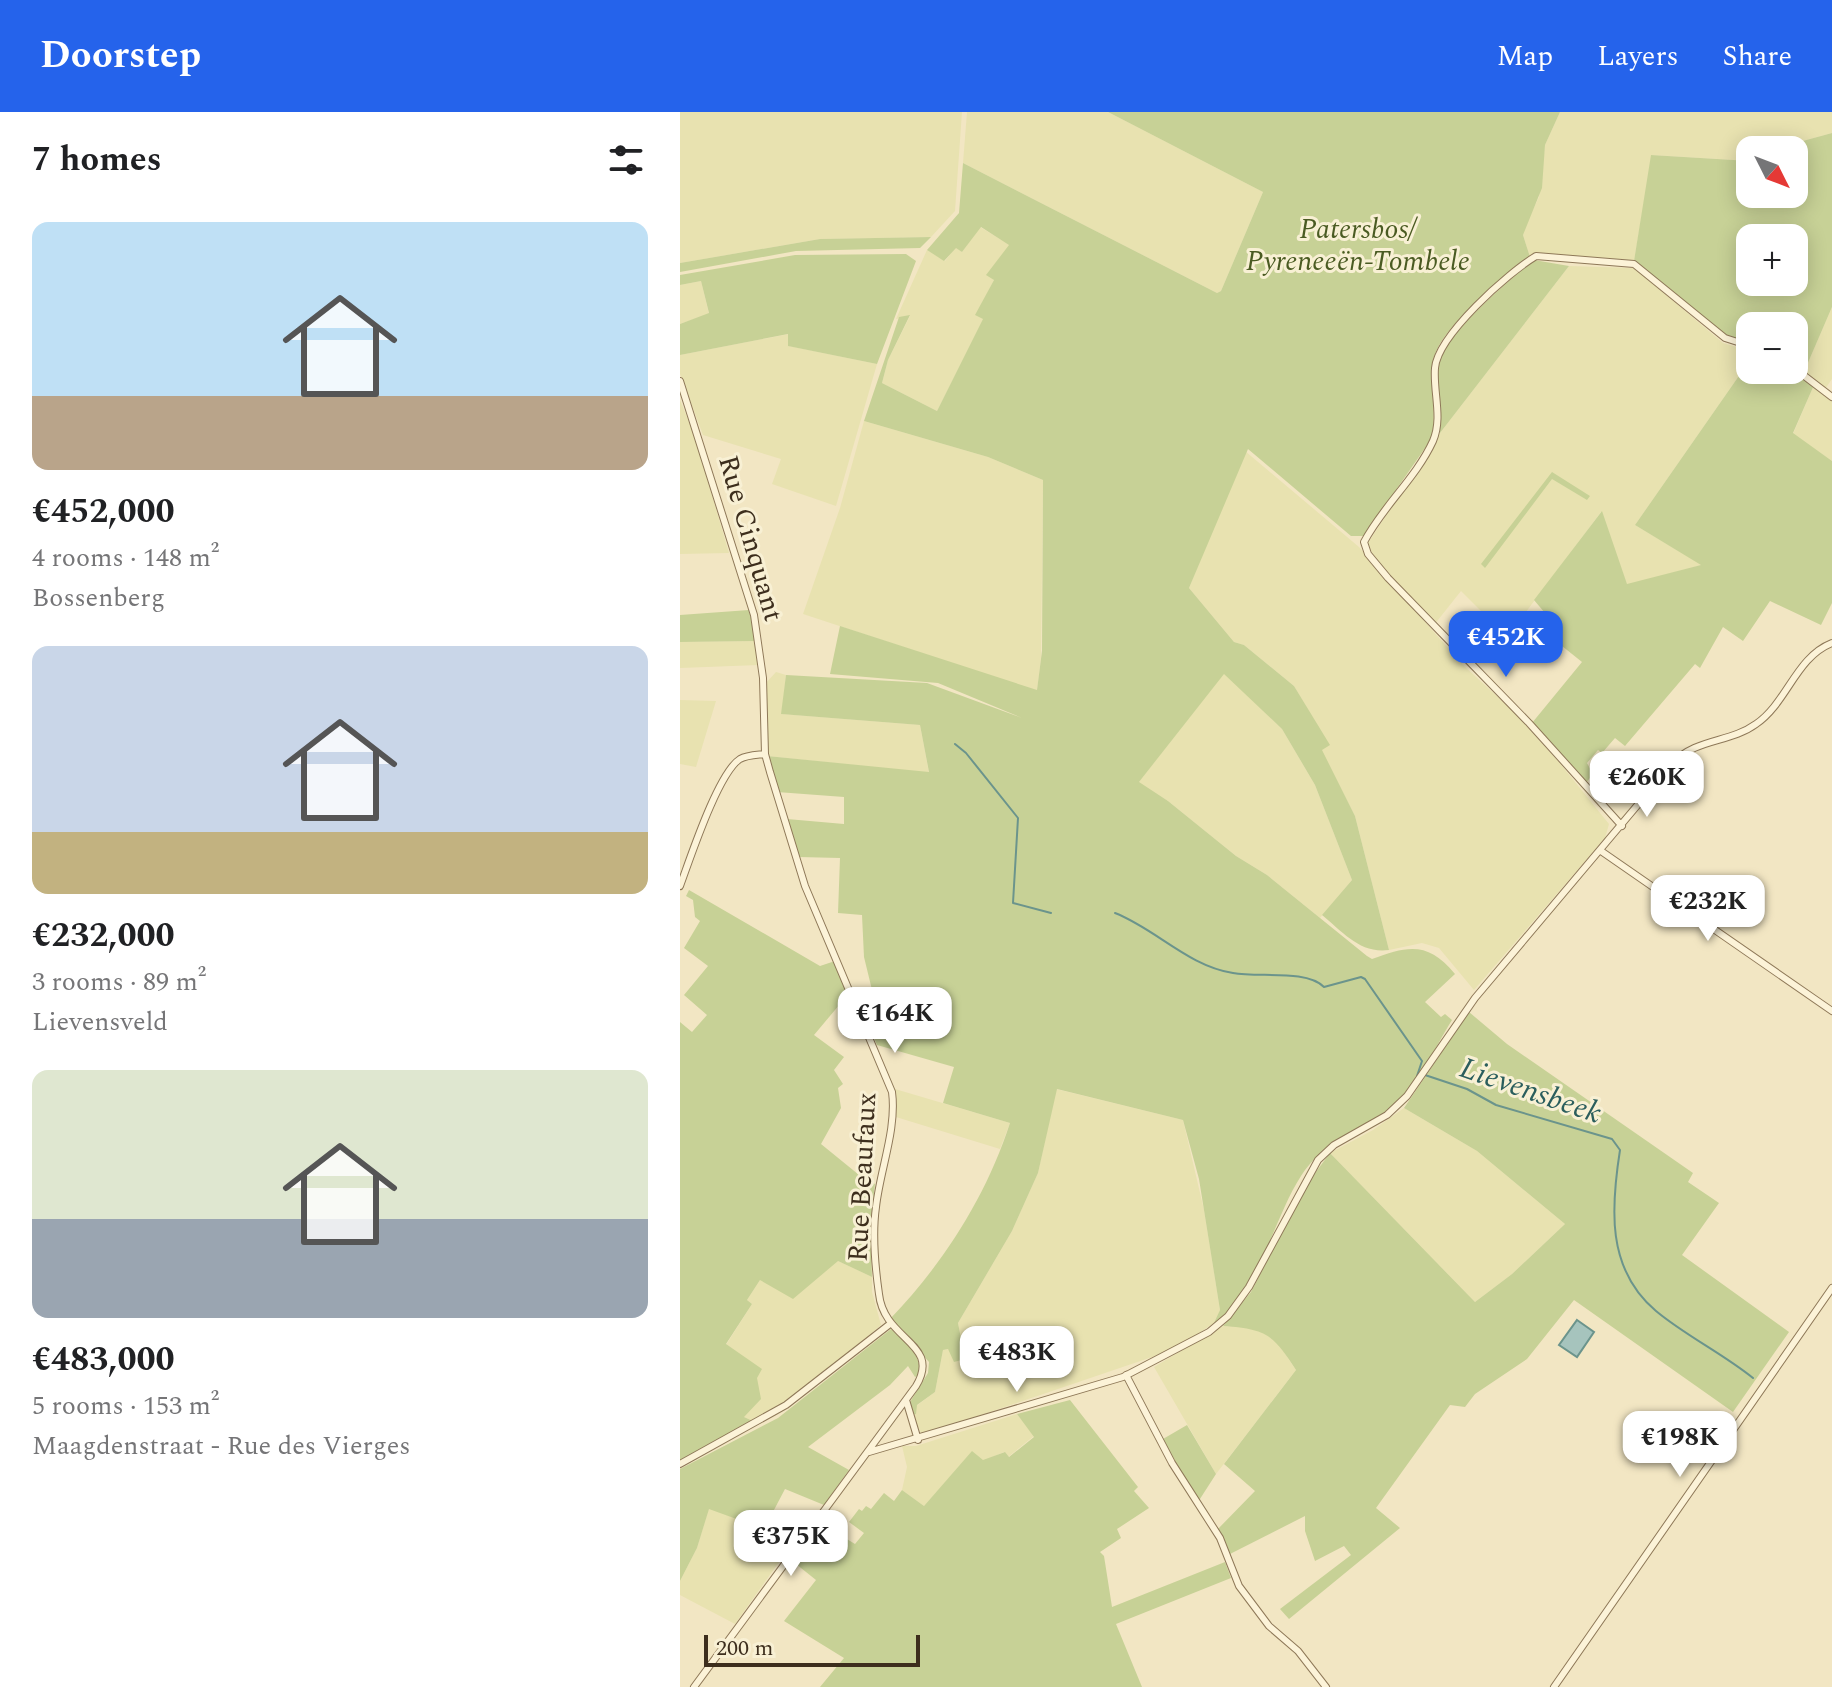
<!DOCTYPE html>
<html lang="en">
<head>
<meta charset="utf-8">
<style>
	:root { --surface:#fff; --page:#f2f2f2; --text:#202124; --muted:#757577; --accent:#2563eb }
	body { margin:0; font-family:Spectral,serif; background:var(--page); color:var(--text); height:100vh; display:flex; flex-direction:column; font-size:30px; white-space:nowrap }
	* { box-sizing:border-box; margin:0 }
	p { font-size:26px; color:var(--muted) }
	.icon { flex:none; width:44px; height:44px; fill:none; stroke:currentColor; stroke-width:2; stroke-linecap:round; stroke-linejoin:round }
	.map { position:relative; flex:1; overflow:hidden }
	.panel { display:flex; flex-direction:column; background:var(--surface); width:680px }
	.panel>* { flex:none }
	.needle { width:52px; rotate:132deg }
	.fabs { position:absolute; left:1056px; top:24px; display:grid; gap:16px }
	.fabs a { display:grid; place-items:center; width:72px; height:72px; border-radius:16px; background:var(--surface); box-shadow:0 4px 20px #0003; font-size:40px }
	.scale { position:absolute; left:24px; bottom:20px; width:216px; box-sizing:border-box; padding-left:8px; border:4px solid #3d2e1d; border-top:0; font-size:22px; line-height:28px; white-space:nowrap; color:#3d2e1d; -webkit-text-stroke:6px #f8f0d4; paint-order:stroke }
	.price { position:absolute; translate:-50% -68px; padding:0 18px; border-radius:16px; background:#fff; color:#222; font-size:26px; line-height:52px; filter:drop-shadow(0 2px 4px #0008) }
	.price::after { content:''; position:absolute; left:50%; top:48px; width:24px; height:18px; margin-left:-12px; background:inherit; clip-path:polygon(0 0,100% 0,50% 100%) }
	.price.current { background:var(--accent); color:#fff }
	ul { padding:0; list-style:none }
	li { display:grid; align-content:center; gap:16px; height:424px; padding:0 32px }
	li span { display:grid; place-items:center; height:248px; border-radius:16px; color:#555 }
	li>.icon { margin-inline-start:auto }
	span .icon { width:144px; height:144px; fill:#fffc; stroke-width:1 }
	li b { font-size:34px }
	h2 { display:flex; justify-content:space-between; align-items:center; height:96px; padding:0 32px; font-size:34px }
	header { display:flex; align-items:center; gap:48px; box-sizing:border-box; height:112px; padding:0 40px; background:var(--accent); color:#fff }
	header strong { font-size:38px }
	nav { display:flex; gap:44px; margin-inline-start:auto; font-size:28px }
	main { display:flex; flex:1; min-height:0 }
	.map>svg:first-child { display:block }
	.farmland { fill:#e8e2b0 }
	.green { fill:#c7d196; fill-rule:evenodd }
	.water { fill:#a6c4bd; stroke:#6b948c; stroke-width:2 }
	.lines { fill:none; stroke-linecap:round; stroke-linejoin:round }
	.stream { stroke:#6b948c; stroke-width:2 }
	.minor-casing { stroke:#8e7858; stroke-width:8 }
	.minor { stroke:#fcf3d8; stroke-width:6 }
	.labels { text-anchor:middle; stroke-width:6; stroke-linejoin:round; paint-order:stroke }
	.park-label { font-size:28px; font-style:italic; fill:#4a5b22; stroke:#f8f0d4 }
	.street-label { font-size:28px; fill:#3d2e1d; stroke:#f8f0d4 }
	.water-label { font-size:30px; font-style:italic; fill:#2b5e5d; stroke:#f8f0d4 }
</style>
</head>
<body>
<header>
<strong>Doorstep</strong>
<nav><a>Map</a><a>Layers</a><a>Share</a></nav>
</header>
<main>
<section class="panel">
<h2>7 homes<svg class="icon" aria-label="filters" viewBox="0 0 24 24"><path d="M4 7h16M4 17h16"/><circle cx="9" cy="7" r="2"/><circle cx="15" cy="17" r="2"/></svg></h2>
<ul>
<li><span style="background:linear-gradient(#bfe0f5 70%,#b9a48a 0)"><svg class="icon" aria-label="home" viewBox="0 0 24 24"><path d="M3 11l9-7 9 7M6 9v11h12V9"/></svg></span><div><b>€452,000</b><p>4 rooms · 148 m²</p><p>Bossenberg</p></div></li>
<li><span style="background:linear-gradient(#c9d6e8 75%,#c2b280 0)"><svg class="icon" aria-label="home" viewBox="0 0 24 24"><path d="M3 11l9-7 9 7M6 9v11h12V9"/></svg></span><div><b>€232,000</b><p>3 rooms · 89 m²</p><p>Lievensveld</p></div></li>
<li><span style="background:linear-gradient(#dfe7d0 60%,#9aa5b1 0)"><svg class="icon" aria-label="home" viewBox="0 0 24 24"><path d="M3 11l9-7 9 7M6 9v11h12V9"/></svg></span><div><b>€483,000</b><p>5 rooms · 153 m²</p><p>Maagdenstraat - Rue des Vierges</p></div></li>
</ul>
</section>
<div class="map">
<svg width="1152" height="1575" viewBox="0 0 1152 1575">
	<rect width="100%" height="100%" fill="#f2e6c3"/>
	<path class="farmland" d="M 0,0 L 282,0 L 275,99 L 251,125 L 140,127 L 0,151 Z
		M 287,0 L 428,0 L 583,80 L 541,179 L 537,181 L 283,51 Z
		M 880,0 L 1152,0 L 1152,21 L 1108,33 L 1108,38 L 1070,38 L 1070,49 L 972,43 L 954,149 L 889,148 L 858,140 L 850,145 L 843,123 L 844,116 L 859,85 L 865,33 Z
		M 300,115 L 330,133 L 307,162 L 314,168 L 296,203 L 304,207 L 257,299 L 202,271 L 208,248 L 230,204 L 216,207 L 247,138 L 265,149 L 276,135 L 282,140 Z
		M 889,154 L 954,156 L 1043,231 L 1070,239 L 1070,248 L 955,413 L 1022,453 L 947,473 L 921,400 L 827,525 L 781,479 L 754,513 L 696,450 L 688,431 L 760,321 Z
		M 21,169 L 29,202 L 0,212 L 0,173 Z
		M 1152,195 L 1152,267 L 1145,277 L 1124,260 Z
		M 109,222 L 109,234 L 197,252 L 156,394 L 92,372 L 101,347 L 23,323 L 0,262 L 0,243 Z
		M 1134,273 L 1152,288 L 1152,349 L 1113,322 Z
		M 0,288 L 14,322 L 49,441 L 0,442 Z
		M 184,309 L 308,345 L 363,368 L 361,546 L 357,579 L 123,502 L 160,396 Z
		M 565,339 L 679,435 L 783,553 L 832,598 L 878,649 L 929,712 L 925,726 L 794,878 L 759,836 L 742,831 L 709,838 L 675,704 L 641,638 L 649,633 L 614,574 L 564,533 L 554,530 L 509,476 Z
		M 77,529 L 79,553 L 0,556 L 0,530 Z
		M 96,560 L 106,563 L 102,602 L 240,613 L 249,661 L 87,644 L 85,572 Z
		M 544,561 L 602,617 L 635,673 L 672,768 L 640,806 L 587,763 L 556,744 L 488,689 L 458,671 Z
		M 0,588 L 36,589 L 16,655 L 0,652 Z
		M 215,977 L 330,1011 L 320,1037 L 216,1005 Z
		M 376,977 L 503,1008 L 524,1098 L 540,1198 L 538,1205 L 534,1211 L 513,1225 L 481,1242 L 242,1323 L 232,1303 L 235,1295 L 255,1280 L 263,1238 L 268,1237 L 285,1247 L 278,1211 L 332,1119 L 358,1061 Z
		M 724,996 L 797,1039 L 885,1112 L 832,1162 L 795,1190 L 650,1041 L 693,1018 Z
		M 158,1149 L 192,1165 L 192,1180 L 201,1213 L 127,1277 L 75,1310 L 64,1305 L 46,1233 L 72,1192 L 67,1188 L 80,1168 Z
		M 543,1214 L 568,1215 L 587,1221 L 595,1227 L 616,1258 L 536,1362 L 474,1255 Z
		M 337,1302 L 354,1324 L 328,1345 L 324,1340 L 303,1349 L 292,1340 L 244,1394 L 222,1378 L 227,1355 L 222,1334 L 236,1334 Z
		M 29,1396 L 114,1429 L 55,1512 L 0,1483 L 0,1469 L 17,1436 Z"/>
	<path class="green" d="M 428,0 L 880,0 L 865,33 L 862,76 L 843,123 L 850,145 C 823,169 759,214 753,250 C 749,275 757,300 752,326 L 684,424 L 671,424 L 568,337 L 509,476 L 554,530 L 564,533 L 614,574 L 650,633 L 642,638 L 675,704 L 709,838 C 680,842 663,820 642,803 L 672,768 L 635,673 L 602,617 L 544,562 L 459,670 L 488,689 L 556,744 L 587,763 L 687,844 L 692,847 C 729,833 749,830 775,862 L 745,890 L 761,905 L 765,902 L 772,908 C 753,939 737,975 708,998 C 679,1022 642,1030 621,1064 C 593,1107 578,1184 534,1211 L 540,1198 L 519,1067 L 503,1008 L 377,977 L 358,1061 L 332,1119 L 278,1211 L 285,1247 L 274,1250 L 268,1237 L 263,1238 L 255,1280 L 237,1293 L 236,1302 L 232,1303 L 230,1290 L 248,1261 L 249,1250 L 210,1207 C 263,1152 306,1085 330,1011 L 263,991 L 274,955 L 197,933 L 186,906 L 204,907 L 229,915 L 235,901 L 193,882 L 184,845 L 182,803 L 158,801 L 160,746 L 119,745 L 107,707 L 164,712 L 164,685 L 97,680 L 87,644 L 249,660 L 240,613 L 101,602 L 106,563 L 247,571 L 342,606 L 258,571 L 150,562 L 160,514 L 357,578 L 362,539 L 363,368 L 308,345 L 184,309 L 219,205 L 230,203 L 208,248 L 202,271 L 257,299 L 303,207 L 295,203 L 314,168 L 306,163 L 329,133 L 301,115 L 282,140 L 276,136 L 264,149 L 247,138 L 279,101 L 283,51 L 537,181 L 541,179 L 583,80 Z
		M 1152,21 L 1152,195 L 1124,260 L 1114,254 L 1114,214 L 1070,214 L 1070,232 L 1045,224 L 954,149 L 971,43 L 1070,49 L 1070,82 L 1114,82 L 1114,38 L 1108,38 L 1108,33 ZM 1070,126 L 1114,126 L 1114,170 L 1070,170 Z
		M 251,125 L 240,136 L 116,139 L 0,160 L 0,151 L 140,127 Z
		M 226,142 L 236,149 L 197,252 L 108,234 L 108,222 L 0,243 L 0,212 L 29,201 L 21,169 L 0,173 L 0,163 L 115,143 Z
		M 854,148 L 889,154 L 760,321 C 759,302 753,264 760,247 C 772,217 828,169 854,148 Z
		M 1070,248 L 1070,258 L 1111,258 L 1134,273 L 1113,321 L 1152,349 L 1152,491 L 1141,513 L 1090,489 L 1063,529 L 1043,515 L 1020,556 L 1015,552 L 945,634 L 935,626 L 922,641 L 918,638 L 907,651 L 913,662 L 906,671 L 852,611 L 902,550 L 862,518 L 870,507 L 854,488 L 922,399 L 947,472 L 1021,453 L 955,413 Z
		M 872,360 L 910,384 L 907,388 L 872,367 L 805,456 L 801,452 Z
		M 69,498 L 77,529 L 0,530 L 0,503 Z
		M 9,778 L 140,854 L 155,849 L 171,885 L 160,892 L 134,923 L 164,945 L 154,958 L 163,972 L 158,976 L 161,996 L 141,1032 L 184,1067 L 195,1072 L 190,1116 L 192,1165 L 158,1149 L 113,1187 L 80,1168 L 67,1188 L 72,1192 L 46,1232 L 82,1257 L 77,1266 L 81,1287 L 64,1305 L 75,1310 L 0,1349 L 0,910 L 12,920 L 27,903 L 4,883 L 28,854 L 4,836 L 20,809 L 15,805 L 13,788 L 6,784 Z
		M 789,900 L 827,932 L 1013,1061 L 1008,1070 L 1039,1091 L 1002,1143 L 1109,1220 L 1053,1300 L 894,1188 L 847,1247 L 795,1282 L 785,1295 L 770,1293 L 696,1396 L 720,1416 L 609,1507 L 600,1497 L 671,1443 L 664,1434 L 635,1449 L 625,1419 L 625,1404 L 548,1443 L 547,1433 L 537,1418 L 575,1379 L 544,1352 L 616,1258 C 593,1222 586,1217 543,1214 L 571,1180 L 626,1073 L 650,1041 L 795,1190 L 832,1162 L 885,1112 L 797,1039 L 724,996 Z
		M 211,1217 C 225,1231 243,1242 239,1263 L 235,1265 L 228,1254 L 210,1273 L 128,1335 L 169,1358 L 144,1393 L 105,1377 L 84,1417 L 29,1397 L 17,1436 L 0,1469 L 0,1357 L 98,1306 Z
		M 390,1288 L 458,1375 L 454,1379 L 469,1396 L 437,1417 L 441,1426 L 420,1440 L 424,1444 L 432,1495 L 545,1450 L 551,1466 L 436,1512 L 462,1575 L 140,1575 L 164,1546 L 104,1509 L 136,1468 L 111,1448 L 139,1410 L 175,1432 L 184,1421 L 169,1410 L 179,1397 L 182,1399 L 186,1394 L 191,1397 L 204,1381 L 214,1389 L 222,1378 L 244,1394 L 292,1339 L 303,1348 L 325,1340 L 329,1345 L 354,1325 L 337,1302 Z
		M 507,1313 L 536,1362 L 518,1390 L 483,1327 Z"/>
	<path class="water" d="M 897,1208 L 914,1220 L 897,1245 L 879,1233 Z"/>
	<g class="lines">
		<path class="stream" d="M 275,632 L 286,641 L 338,706 L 333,791 L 371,801
			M 435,801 C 476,817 508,854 553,861 C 578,866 626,857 644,875 L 681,865 L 685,867 L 742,949 L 737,964
			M 745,963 L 787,977 L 816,993 L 932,1027 L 940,1038 C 931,1095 926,1157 976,1199 C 1006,1224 1042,1241 1073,1266"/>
		<g class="minor-casing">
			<path id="minor" d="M 1114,256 L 1152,285
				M 0,269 L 74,503 L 83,566 L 85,642 L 90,660 L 125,774 L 212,980 C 217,1017 200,1058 196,1095 C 192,1123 195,1154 199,1182 C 204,1229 262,1231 236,1274 L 14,1575
				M 942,714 L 849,611 L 708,466 L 688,442 L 684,430 C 703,394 736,366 753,329 C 763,306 753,280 755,256 C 758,223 828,161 856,144 L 954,152 L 1045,226 L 1070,234
				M 921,739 L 1152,899
				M 0,774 C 10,747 38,661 60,647 C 67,643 77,643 85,642
				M 446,1263 L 492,1351 L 540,1426 L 559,1474 L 589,1514 L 618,1539 L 646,1575
				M 226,1288 L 238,1328
				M 189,1340 L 443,1265 L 529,1220 L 548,1204 L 569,1175 L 638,1048 L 654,1033 L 707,1003 L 727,984 L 795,886 L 993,651 C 1016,626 1050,631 1076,612 C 1107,591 1116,545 1152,531
				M 0,1352 L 106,1293 L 210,1212
				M 874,1575 L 1152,1176"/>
		</g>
		<use href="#minor" class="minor"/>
	</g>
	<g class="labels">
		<g class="park-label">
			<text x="678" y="126">Patersbos/<tspan x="678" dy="32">Pyreneeën-Tombele</tspan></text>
		</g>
		<g class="street-label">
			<text transform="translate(72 426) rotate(74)" y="10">Rue Cinquant</text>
			<text transform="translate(181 1065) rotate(-87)" y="10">Rue Beaufaux</text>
		</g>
		<g class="water-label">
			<text transform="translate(851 978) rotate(19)" y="10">Lievensbeek</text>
		</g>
	</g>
</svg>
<div class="fabs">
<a><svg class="needle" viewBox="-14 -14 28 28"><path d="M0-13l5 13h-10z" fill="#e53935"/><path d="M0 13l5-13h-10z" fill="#757577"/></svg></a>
<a>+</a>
<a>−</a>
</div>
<div class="scale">200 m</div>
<b class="price current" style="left:826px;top:567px">€452K</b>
<b class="price" style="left:967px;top:707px">€260K</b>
<b class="price" style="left:1028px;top:831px">€232K</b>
<b class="price" style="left:215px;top:943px">€164K</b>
<b class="price" style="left:337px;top:1282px">€483K</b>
<b class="price" style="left:1000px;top:1367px">€198K</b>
<b class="price" style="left:111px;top:1466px">€375K</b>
</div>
</main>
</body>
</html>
